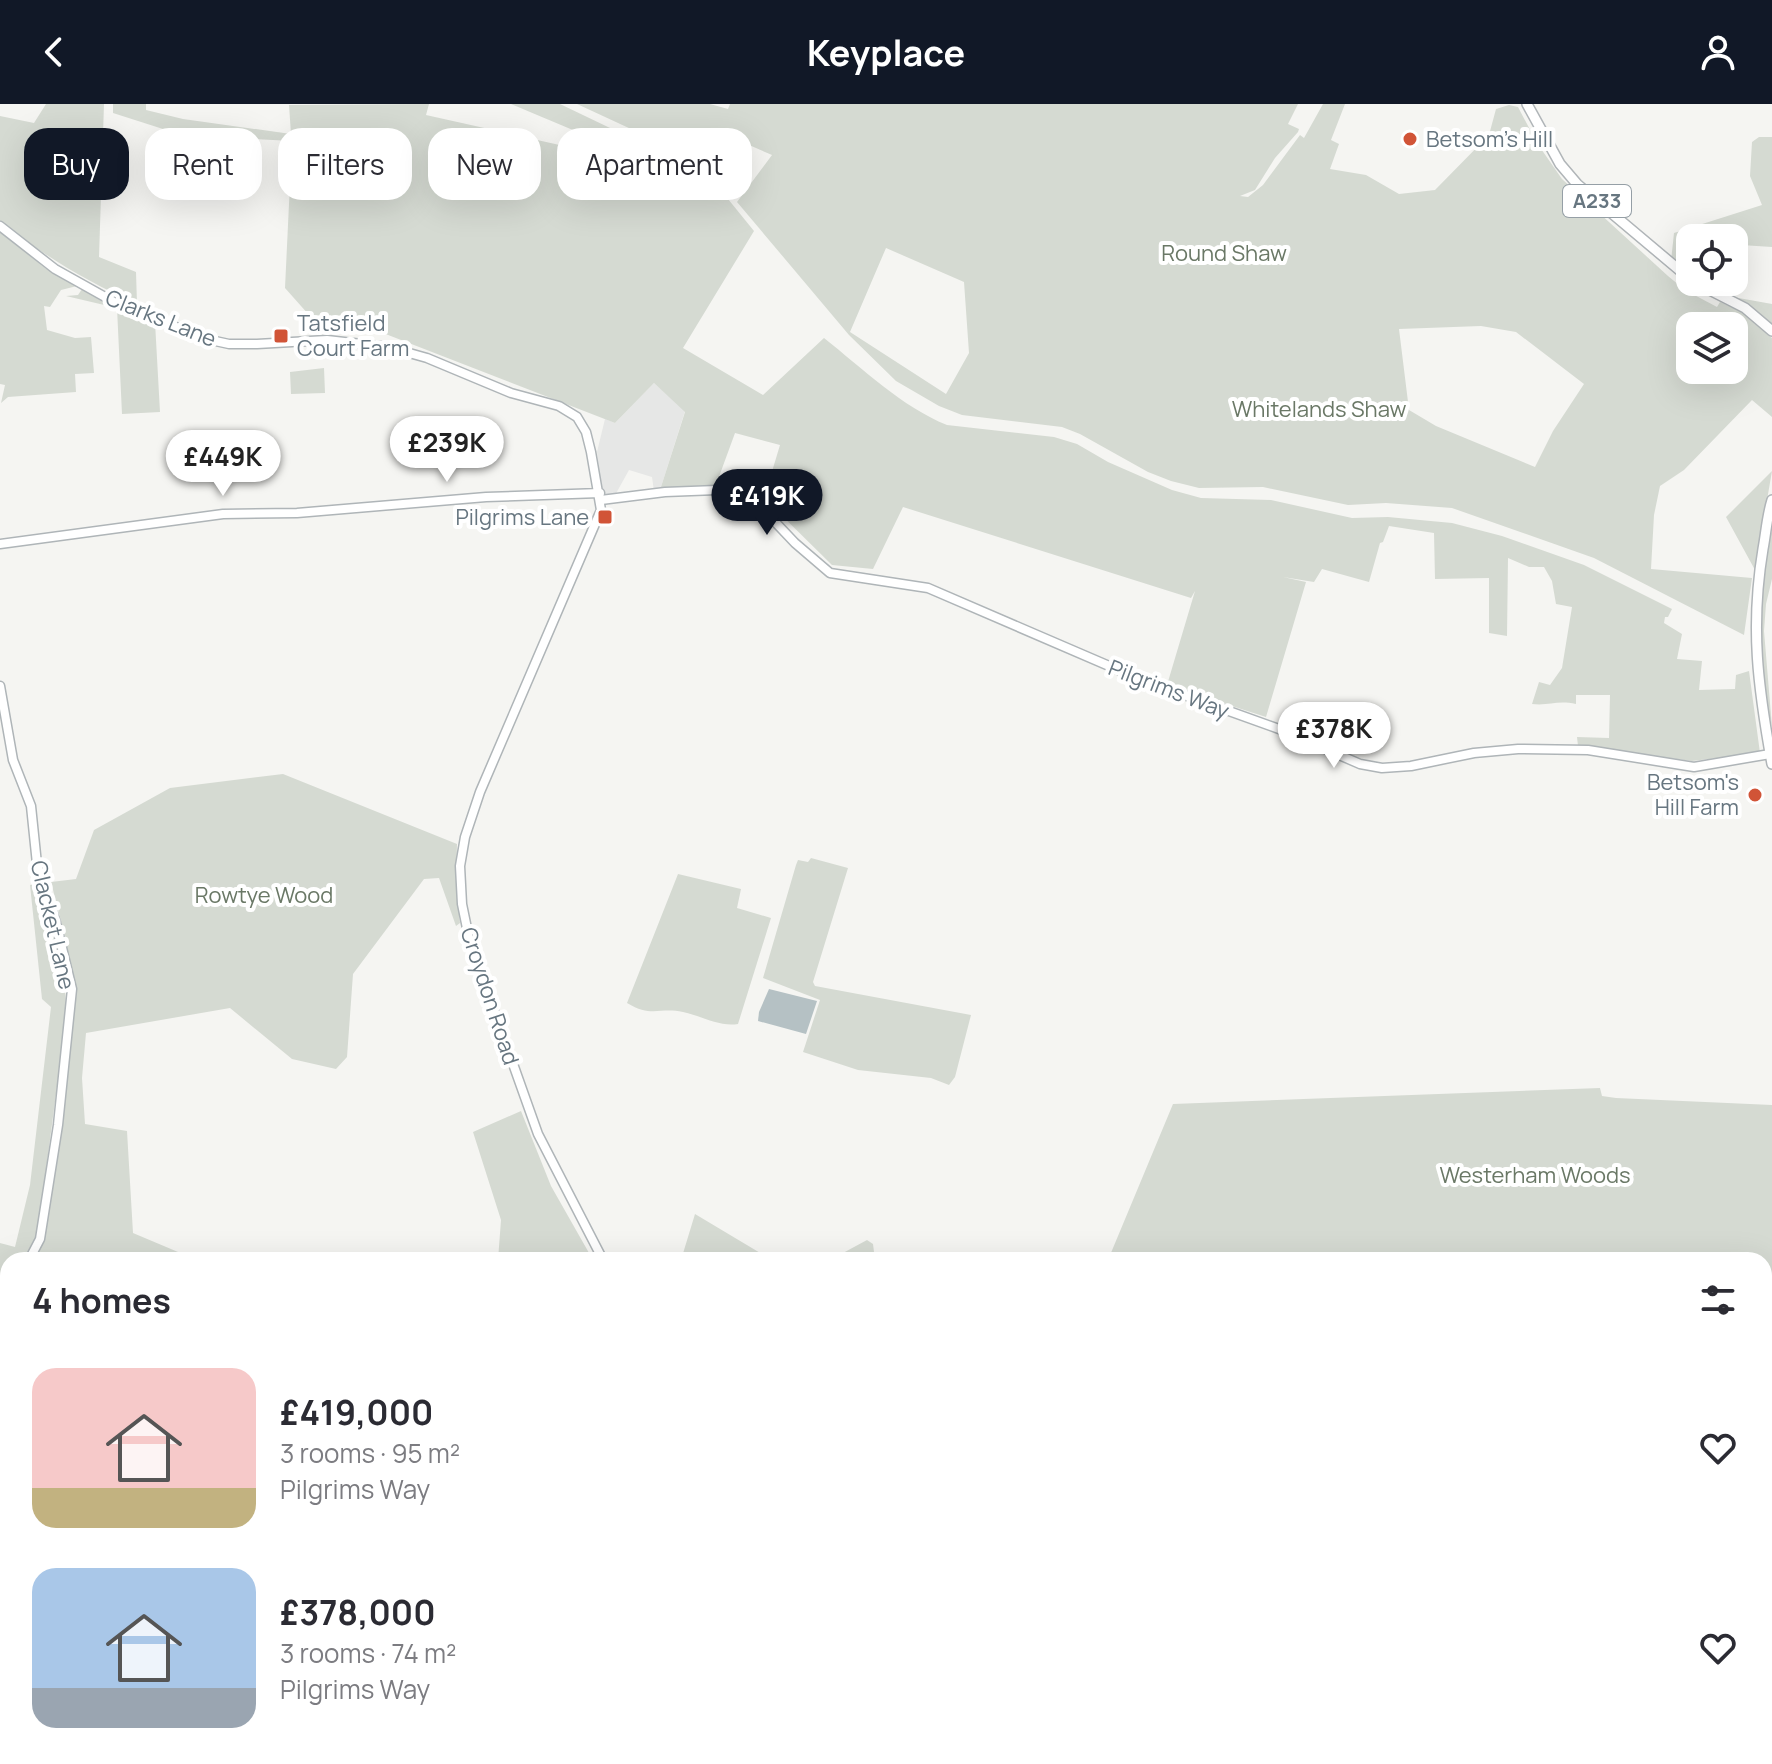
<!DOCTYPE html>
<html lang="en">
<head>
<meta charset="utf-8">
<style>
	:root { --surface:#fff; --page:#f7f7f7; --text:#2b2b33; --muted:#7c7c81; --accent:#111827 }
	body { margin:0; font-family:Manrope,sans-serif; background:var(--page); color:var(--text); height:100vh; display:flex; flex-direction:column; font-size:30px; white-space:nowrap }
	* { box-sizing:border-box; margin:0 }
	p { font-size:26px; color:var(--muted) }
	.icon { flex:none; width:44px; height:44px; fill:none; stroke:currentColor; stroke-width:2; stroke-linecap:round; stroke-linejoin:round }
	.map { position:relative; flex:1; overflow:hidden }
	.sheet { position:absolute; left:0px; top:1148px; width:1772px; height:512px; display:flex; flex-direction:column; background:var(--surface); border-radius:24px 24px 0 0; box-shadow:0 8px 32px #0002 }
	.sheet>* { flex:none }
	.banner { position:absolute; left:24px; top:24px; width:800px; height:72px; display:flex; gap:16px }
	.controls { position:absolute; left:1676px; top:120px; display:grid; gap:16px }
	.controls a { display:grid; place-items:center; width:72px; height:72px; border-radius:16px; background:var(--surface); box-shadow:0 8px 32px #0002; font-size:40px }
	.price { position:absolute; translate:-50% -68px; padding:0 18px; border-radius:28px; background:#fff; color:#222; font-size:26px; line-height:52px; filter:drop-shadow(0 2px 4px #0008) }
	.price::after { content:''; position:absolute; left:50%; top:48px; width:24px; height:18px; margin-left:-12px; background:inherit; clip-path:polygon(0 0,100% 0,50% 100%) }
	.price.current { background:var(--accent); color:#fff }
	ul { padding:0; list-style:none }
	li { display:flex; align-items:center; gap:24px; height:200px; padding:0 32px }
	li span { display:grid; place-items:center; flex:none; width:224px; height:160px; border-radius:24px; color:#555 }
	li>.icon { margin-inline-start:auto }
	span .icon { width:96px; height:96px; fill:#fffc; stroke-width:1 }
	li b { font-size:34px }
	h2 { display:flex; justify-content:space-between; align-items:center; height:96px; padding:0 32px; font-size:34px }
	.tag { padding:0 28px; border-radius:24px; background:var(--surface); box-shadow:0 8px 32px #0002; font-size:28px; line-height:72px }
	.tag.current { background:var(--accent); color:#fff }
	header { display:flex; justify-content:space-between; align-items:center; height:104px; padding:0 32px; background:var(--accent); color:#fff; font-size:36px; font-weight:700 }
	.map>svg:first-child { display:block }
	.built { fill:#e6e7e6 }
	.green { fill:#d5dad2; fill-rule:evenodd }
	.water { fill:#b5c1c4 }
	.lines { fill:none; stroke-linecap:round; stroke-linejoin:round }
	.secondary-casing { stroke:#afb5b8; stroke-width:11 }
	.primary-casing { stroke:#b0b5b8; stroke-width:12 }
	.highway-casing { stroke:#b0b4b7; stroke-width:14 }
	.secondary { stroke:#fff; stroke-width:8 }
	.primary { stroke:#fff; stroke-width:9 }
	.highway { stroke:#fff; stroke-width:11 }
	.poi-dot { fill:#d15437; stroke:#fff; stroke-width:3 }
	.labels { text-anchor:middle; stroke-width:8; stroke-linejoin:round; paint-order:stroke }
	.shield { fill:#fff; stroke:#959fa6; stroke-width:2 }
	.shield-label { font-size:20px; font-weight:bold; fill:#677680 }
	.poi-label { font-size:22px; fill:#677680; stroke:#fff; text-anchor:start }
	.park-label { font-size:22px; fill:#6a7866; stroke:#fff }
	.street-label { font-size:22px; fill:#677680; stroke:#fff }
</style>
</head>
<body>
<header><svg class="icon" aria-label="back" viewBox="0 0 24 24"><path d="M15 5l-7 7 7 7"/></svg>Keyplace<svg class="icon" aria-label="person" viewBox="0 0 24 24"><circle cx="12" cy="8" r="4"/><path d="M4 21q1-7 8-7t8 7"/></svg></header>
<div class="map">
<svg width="1772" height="1660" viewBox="0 0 1772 1660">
	<rect width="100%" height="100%" fill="#f5f5f2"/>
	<path class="built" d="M 654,279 L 685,307 L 660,386 L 654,387 L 652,373 L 629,366 L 614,393 L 606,391 L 601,382 L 597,348 L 605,315 L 615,319 Z"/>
	<path class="green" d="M 46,0 L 104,0 L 99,153 L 136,168 L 137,200 C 88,178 42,151 0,117 L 0,12 L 34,19 Z
		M 113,0 L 146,0 L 146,6 L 183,15 L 291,30 L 289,1 L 429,0 L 426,11 L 573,44 L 580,29 L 511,0 L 560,0 L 658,47 L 728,95 L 754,127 L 683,244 L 763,291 L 824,234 C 862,264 902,303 947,321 L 1054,333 L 1077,340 L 1108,358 L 1172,386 L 1201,394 L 1271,396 L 1352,414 L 1388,413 L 1452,419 L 1502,432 L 1584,461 L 1672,505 L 1668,513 L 1665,513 L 1664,519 L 1682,530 L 1677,555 L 1702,557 L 1699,586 L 1735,585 L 1736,571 L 1749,567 L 1760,649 L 1692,657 L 1578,642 L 1577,633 L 1609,634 L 1610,591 L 1576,591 L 1576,600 C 1557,596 1549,602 1532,600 L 1539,578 L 1550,581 L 1562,564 L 1572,503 L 1556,500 L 1552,477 L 1544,463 L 1529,463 L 1508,454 L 1507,532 L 1489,529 L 1489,474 L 1435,475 L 1434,429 L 1389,422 L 1383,438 L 1380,439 L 1369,478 L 1322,465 L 1314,478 L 1283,473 L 1306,478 L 1266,613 L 1167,581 L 1195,487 L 1191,494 L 903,403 L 873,465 L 832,461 L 764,394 L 780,341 L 735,329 L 716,381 L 660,386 L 685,308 L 654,279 L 615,319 L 383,229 L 317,220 L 285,184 L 292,37 L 192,32 L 163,25 L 113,9 Z
		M 577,0 L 710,0 L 728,5 L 730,0 L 1298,0 L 1288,20 L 1299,25 L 1298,28 L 1275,54 L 1255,86 L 1240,92 L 1248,93 L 1263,81 L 1300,31 L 1304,34 L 1323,0 L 1345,0 L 1331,36 L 1339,40 L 1330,65 L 1366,71 L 1399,90 L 1435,86 L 1489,31 L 1496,5 L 1509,1 L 1518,3 L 1537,39 L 1562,75 L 1668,172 L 1685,186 L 1717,203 L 1720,198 L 1740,207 L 1772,234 L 1772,313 L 1752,296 L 1684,366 L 1660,382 L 1654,411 L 1651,465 L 1752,474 L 1744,531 L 1594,454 L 1452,404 L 1386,399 L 1348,401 L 1263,383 L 1199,384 L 1171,377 L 1148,368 L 1080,330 L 1062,323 L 962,311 L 939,302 L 896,277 L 849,231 L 737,98 L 772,51 L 724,30 L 681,56 L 631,25 ZM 886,144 L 964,178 L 969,249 L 946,290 L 850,228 ZM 1481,222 L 1516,228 L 1584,280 L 1553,327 L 1535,363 L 1436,322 L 1409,306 L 1399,225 ZM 1734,222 L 1734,266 L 1690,266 L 1690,222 Z
		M 1759,33 L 1772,33 L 1772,143 L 1741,141 L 1734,173 L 1734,134 L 1690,134 L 1690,169 L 1671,157 L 1674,129 L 1762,101 L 1750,72 L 1752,38 Z
		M 0,127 L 45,164 L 77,182 L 61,186 L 50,203 L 44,202 L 47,226 L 75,234 L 91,233 L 94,269 L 75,270 L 76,288 L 8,293 L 1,299 L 5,281 L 0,280 Z
		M 82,185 L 117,204 L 155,218 L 160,308 L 122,310 L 117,204 L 66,192 L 78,191 Z
		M 1733,193 L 1772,200 L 1772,221 L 1755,206 Z
		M 324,264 L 325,289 L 291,290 L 290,268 Z
		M 1772,367 L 1755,466 L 1726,413 Z
		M 1772,424 L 1772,475 L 1766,500 L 1764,527 L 1772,623 C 1770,611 1765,599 1764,587 C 1756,532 1762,478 1772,424 Z
		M 283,670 L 457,740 L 456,781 L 460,819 L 456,822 L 439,774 L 424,775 L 353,870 L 347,953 L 336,965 L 292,955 L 230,904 L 86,929 L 82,974 L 85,1020 L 127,1027 L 133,1129 L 197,1156 L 34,1156 L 42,1136 L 52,1079 L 74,903 L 65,833 L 51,778 L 76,775 L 94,726 L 170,684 Z
		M 811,754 L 848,764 L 813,878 L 815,882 L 971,911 L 955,973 L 949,981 L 931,974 L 858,966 L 803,948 L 820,896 L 763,874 L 796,761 L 798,756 L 808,758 Z
		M 678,770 L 741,785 L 737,804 L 771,814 L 738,920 C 719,923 702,912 683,908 C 659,903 652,914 627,899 Z
		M 38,779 C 49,826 68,864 66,914 L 37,1134 L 26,1156 L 8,1156 L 8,1187 L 0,1195 L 0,1139 L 15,1143 L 30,1081 L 51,903 L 42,895 L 30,781 Z
		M 1600,984 L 1602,992 L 1616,994 L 1772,1001 L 1772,1360 L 1764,1362 L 1764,1156 L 1108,1156 L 1173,1000 Z
		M 521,1007 L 551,1082 L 593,1156 L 498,1156 L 501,1116 L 473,1028 Z
		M 695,1110 L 772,1156 L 681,1156 Z
		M 867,1136 L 873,1140 L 875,1156 L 829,1156 L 828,1150 L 843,1149 Z
		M 8,1199 L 8,1238 L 0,1236 L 0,1207 Z
		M 1772,1366 L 1772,1518 C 1766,1469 1758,1414 1772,1366 Z
		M 0,1380 L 8,1381 L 8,1463 L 0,1461 Z
		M 1764,1506 L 1772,1549 L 1772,1577 L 1764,1576 Z
		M 1764,1583 L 1772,1583 L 1772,1623 L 1764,1624 Z
		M 310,1652 L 512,1652 L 512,1660 L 313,1660 Z
		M 851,1652 L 1039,1652 L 1078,1660 L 876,1660 Z"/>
	<path class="water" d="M 769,885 L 817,897 L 806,930 L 758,917 L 759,908 Z"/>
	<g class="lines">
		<g class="secondary-casing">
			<path id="secondary" d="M 0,122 L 55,165 L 114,198 L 206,235 L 229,240 L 257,240 L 327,236 L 388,243 L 427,254 L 511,289 L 559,302 L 577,313 L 586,328 L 591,348 L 601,406 L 480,688 L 465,733 L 460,762 L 462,800 L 470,839 L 538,1030 L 603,1156
				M 601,396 L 665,388 L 717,386 L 745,392 L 757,399 L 795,439 L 830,469 L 928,484 L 1137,574 L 1279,625 L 1360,660 L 1382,664 L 1411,662 L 1474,649 L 1518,645 L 1588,646 L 1694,663 L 1770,650
				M 0,440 L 223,410 L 297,409 L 486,393 L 600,389
				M 0,582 L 13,656 L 31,702 L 37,760 L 56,819 L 72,885 L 58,1021 L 40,1135 L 29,1156
				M 0,1199 L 8,1191
				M 1077,1652 L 1084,1660"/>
		</g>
		<g class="primary-casing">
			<path id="primary" d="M 1527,0 L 1560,60 L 1577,80 L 1690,175
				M 1694,178 L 1745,204 L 1772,227
				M 1772,396 C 1767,412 1766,429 1763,445 C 1750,523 1758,583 1772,660"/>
		</g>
		<g class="highway-casing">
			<path id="highway" d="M 0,1336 L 8,1337
				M 0,1353 L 8,1354
				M 0,1369 L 8,1370
				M 1764,1636 L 1772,1635
				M 1108,1652 L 1175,1660
				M 1261,1652 L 1415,1658 L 1610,1652
				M 1696,1660 L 1762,1652"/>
		</g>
		<use href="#secondary" class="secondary"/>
		<use href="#primary" class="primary"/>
		<use href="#highway" class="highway"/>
	</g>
	<g class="poi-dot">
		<circle cx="1410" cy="35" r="8"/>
		<rect x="273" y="224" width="16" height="16" rx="4"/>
		<rect x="597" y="405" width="16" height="16" rx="4"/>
		<circle cx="1755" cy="691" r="8"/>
	</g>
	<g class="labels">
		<rect class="shield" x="1563" y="81" width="68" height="32" rx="6"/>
		<g class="shield-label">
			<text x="1597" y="104">A233</text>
		</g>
		<g class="poi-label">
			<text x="1426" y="43">Betsom's Hill</text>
			<text x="297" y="227">Tatsfield<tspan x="297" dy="25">Court Farm</tspan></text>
			<text x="589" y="421" text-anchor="end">Pilgrims Lane</text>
			<text x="1739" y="686" text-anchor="end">Betsom's<tspan x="1739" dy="25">Hill Farm</tspan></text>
		</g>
		<g class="park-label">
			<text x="1224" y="157">Round Shaw</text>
			<text x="1319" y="313">Whitelands Shaw</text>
			<text x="264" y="799">Rowtye Wood</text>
			<text x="1535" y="1079">Westerham Woods</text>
		</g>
		<g class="street-label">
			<text transform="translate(161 214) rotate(22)" y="8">Clarks Lane</text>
			<text transform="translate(1169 585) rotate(21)" y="8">Pilgrims Way</text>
			<text transform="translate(53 821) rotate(77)" y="8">Clacket Lane</text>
			<text transform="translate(490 892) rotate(72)" y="8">Croydon Road</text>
		</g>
	</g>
</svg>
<div class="controls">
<a><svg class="icon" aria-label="locate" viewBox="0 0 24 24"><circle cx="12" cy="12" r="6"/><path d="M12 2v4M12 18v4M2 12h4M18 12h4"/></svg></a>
<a><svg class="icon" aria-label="layers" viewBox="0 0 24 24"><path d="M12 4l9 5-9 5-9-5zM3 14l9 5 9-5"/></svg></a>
</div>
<b class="price" style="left:447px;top:380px">£239K</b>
<b class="price" style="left:223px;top:394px">£449K</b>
<b class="price current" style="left:767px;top:433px">£419K</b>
<b class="price" style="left:1334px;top:666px">£378K</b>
<div class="banner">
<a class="tag current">Buy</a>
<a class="tag">Rent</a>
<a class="tag">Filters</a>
<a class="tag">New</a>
<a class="tag">Apartment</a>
</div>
<section class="sheet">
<h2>4 homes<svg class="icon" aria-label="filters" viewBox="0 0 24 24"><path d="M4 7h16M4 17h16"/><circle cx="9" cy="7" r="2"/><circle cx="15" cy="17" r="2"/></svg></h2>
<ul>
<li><span style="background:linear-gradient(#f6c9c9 75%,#c2b280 0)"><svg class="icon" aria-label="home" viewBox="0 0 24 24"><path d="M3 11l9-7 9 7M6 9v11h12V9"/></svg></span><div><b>£419,000</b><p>3 rooms · 95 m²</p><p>Pilgrims Way</p></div><svg class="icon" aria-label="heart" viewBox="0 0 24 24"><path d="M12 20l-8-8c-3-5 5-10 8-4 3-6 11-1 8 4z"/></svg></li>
<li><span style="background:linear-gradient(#a9c7e8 75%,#9aa5b1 0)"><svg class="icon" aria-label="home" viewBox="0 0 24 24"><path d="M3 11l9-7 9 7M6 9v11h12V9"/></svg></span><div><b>£378,000</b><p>3 rooms · 74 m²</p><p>Pilgrims Way</p></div><svg class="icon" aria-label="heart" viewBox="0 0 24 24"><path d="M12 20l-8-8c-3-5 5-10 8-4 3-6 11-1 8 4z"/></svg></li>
</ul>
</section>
</div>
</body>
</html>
